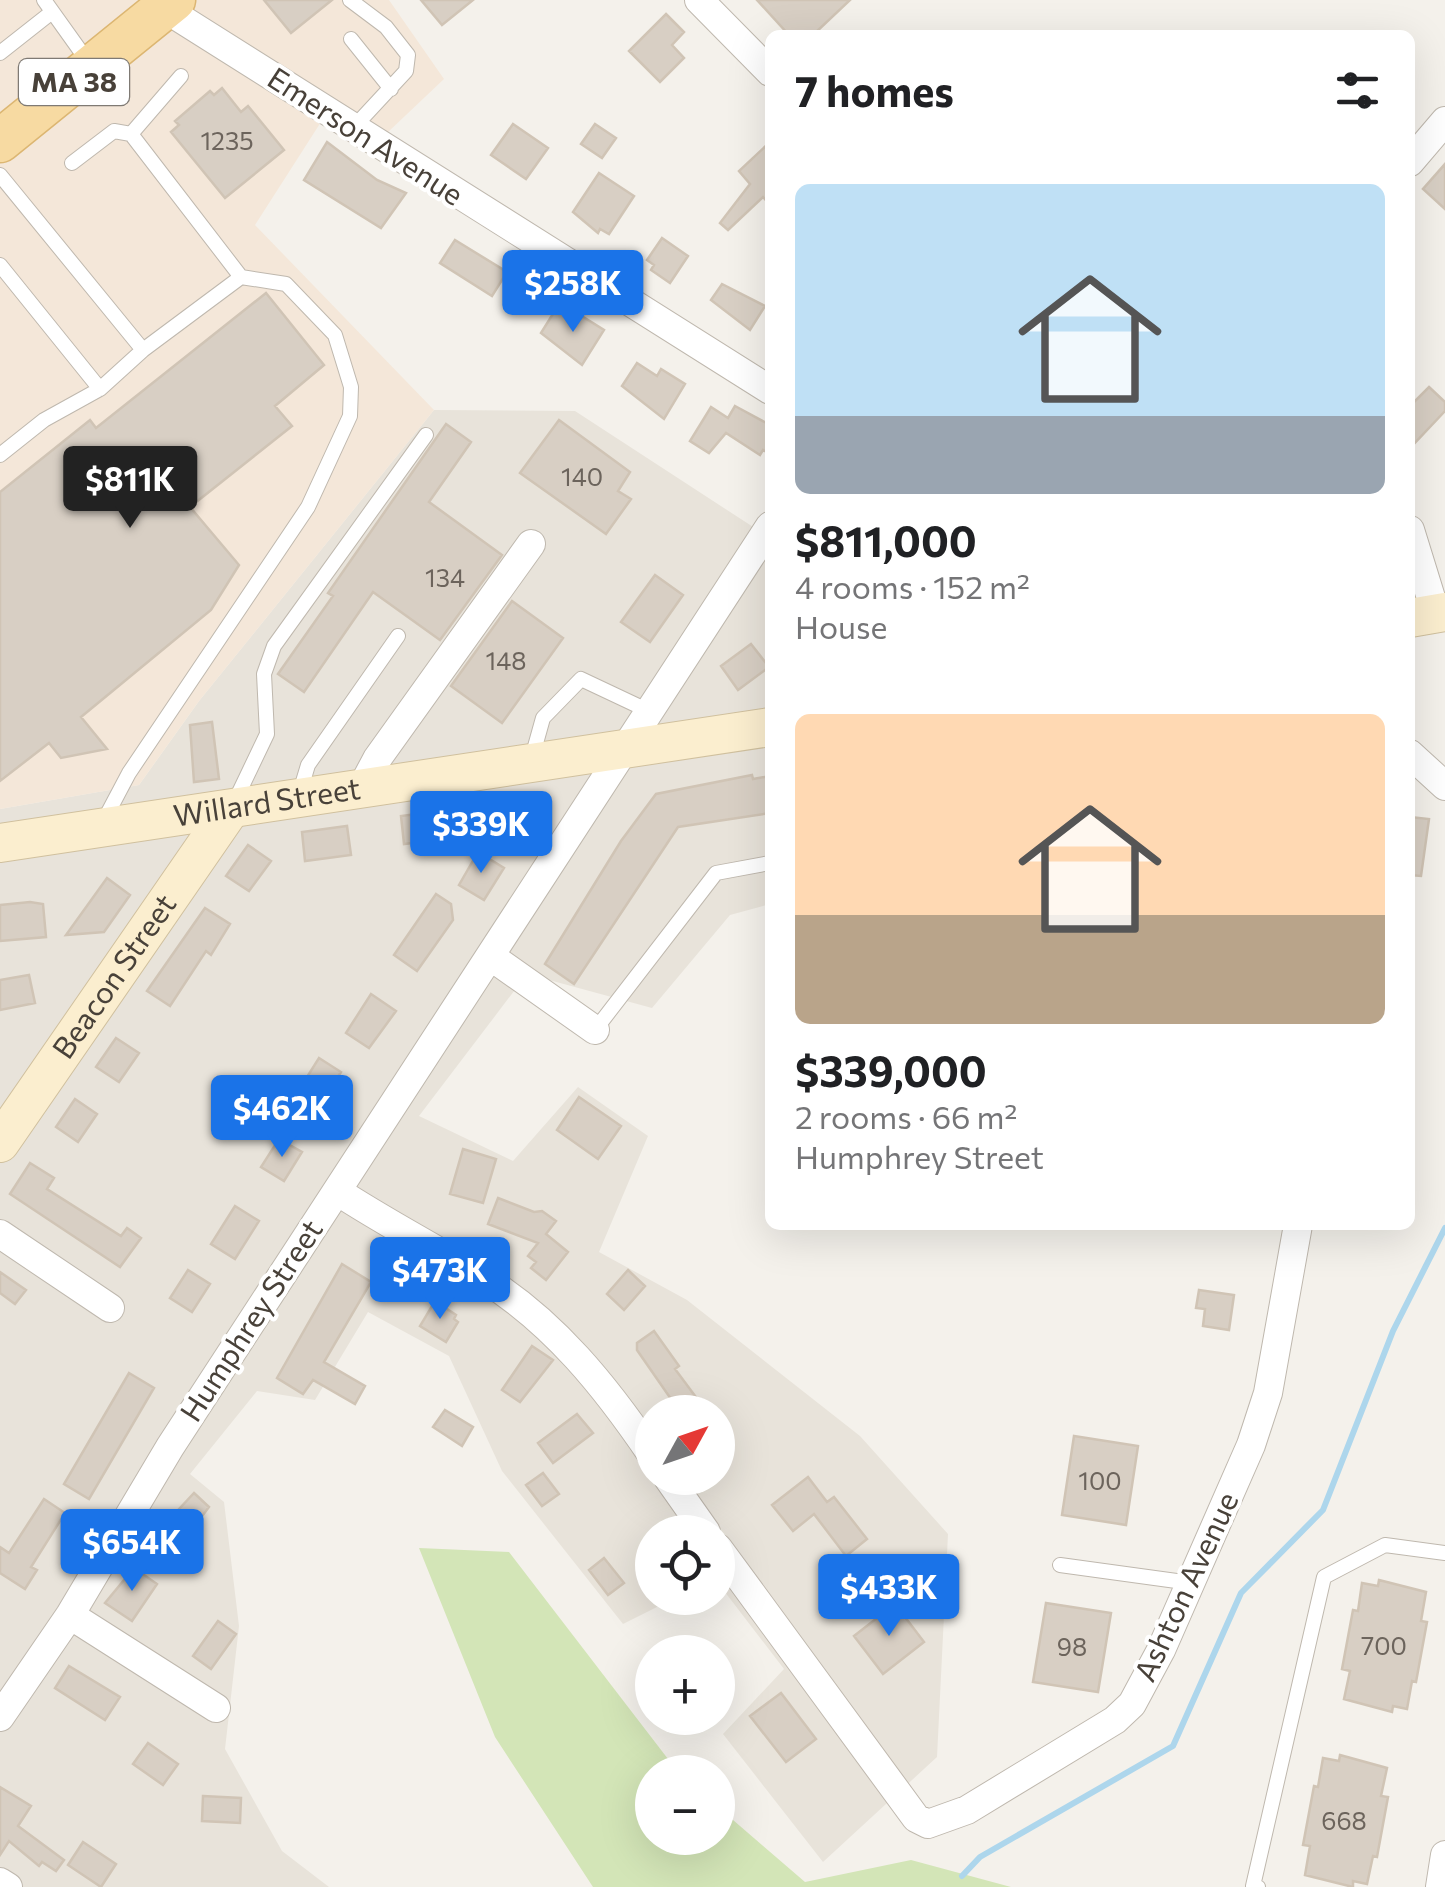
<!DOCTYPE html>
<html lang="en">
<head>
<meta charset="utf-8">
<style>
	:root { --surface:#fff; --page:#f6f6f6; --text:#202124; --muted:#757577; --accent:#1a73e8 }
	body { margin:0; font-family:Commissioner,sans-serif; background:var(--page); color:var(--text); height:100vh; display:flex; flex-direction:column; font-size:38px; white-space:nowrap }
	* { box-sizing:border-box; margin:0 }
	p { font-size:32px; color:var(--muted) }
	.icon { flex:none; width:55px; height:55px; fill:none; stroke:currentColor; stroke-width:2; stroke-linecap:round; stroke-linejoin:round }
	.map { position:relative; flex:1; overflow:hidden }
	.panel { position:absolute; left:765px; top:30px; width:650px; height:1200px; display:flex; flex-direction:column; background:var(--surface); border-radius:15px; box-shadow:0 10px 40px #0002 }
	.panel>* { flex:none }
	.needle { width:65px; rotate:50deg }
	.buttons { position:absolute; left:635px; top:1395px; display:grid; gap:20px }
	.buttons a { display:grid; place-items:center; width:100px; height:100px; border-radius:50%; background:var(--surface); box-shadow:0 10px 40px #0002; font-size:50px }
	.price { position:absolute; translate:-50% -85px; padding:0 22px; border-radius:10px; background:var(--accent); color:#fff; font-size:32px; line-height:65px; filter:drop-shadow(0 2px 5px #0008) }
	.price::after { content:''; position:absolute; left:50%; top:60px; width:30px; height:22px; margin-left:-15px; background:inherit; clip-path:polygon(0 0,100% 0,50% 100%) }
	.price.current { background:#222; color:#fff }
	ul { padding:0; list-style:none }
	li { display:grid; align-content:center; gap:20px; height:530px; padding:0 30px }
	li span { display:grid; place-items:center; height:310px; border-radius:15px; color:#555 }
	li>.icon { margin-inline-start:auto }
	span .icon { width:180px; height:180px; fill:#fffc; stroke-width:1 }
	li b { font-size:42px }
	h2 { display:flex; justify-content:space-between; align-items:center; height:120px; padding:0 30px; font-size:42px }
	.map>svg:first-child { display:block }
	.residential { fill:#e8e3da; fill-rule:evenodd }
	.commercial { fill:#f4e7d9 }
	.green { fill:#d3e5b7 }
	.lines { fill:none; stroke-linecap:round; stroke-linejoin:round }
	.stream { stroke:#add6ec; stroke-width:6 }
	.building { fill:#d8cfc4; stroke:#d0c4b5; stroke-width:2.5 }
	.lane-casing { stroke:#bfb8ae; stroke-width:16 }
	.street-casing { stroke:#bfb8ae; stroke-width:30 }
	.secondary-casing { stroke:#d0c09e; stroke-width:40 }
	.primary-casing { stroke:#dcb672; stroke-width:45 }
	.lane { stroke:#fff; stroke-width:14 }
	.street { stroke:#fff; stroke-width:28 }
	.secondary { stroke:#fbeecf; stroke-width:38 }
	.primary { stroke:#f7daa2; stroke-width:42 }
	.labels { text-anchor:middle; stroke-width:8; stroke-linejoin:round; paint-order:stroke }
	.number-label { font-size:25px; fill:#6c645c }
	.shield { fill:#fff; stroke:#7f7a74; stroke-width:2.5 }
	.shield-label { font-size:28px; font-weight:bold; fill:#484139 }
	.street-label { font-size:30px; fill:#484139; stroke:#fff }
</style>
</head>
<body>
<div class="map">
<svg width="1445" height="1887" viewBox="0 0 1445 1887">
	<rect width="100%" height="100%" fill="#f4f1eb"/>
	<path class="residential" d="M 434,410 L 575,411 L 770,538 L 770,904 L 730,915 L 652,1008 L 527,974 L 419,1116 L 513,1161 L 578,1087 L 648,1136 L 599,1252 L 687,1300 L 860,1436 L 948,1534 L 937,1757 L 823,1862 L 723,1734 L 784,1669 L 718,1583 L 718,1532 L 652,1532 L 652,1598 L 675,1598 L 623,1624 L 502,1471 L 449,1356 L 368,1312 L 315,1400 L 257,1391 L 190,1474 L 224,1502 L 239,1626 L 225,1749 L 282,1851 L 329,1887 L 0,1887 L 0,809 L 139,785 L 199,701 ZM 652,1412 L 718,1412 L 718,1478 L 652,1478 Z"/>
	<path class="commercial" d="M 0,0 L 389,0 L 444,79 L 387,133 L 321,122 L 255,225 L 434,410 L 199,701 L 139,785 L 0,809 Z"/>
	<path class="green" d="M 419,1548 L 509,1552 L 678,1772 L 652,1772 L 652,1838 L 718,1838 L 718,1807 L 805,1882 L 911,1860 L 1011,1887 L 593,1887 L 495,1737 Z"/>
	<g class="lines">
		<path class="stream" d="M 962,1876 L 980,1857 L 1173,1746 L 1241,1593 L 1323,1510 L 1393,1331 L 1445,1228"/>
	</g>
	<path class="building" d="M 264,0 L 332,0 L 291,33 Z
		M 421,0 L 473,0 L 442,25 Z
		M 757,0 L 850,0 L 813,35 L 789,35 Z
		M 666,14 L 684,32 L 672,45 L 684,58 L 660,82 L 629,51 Z
		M 222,88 L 241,112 L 248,106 L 284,150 L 225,198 L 171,132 L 179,125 L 175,121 L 210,91 L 214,95 Z
		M 513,124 L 548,148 L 526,179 L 491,155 Z
		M 595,124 L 616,138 L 602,158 L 581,144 Z
		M 327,142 L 377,180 L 406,193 L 381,228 L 304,180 Z
		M 770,142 L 770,205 L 763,197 L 728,230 L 720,223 L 750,184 L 739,171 Z
		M 1445,164 L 1445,209 L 1423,189 Z
		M 599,173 L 634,196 L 609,234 L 600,229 L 598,233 L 573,212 Z
		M 662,238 L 688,256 L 670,283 L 651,270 L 654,265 L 647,260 Z
		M 455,240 L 507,272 L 492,296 L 440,263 Z
		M 722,284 L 765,306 L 750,330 L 711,300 Z
		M 266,293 L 324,365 L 275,406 L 292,426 L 190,507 L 239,565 L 211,610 L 81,717 L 107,749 L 61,758 L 49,743 L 0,781 L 0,492 L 90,420 L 96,428 Z
		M 556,309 L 576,322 L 580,315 L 604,330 L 582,365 L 541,333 Z
		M 637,363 L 657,376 L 661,369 L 685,384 L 664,419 L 622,386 Z
		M 1429,387 L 1445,402 L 1445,411 L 1410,448 L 1410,406 Z
		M 735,406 L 770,425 L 770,454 L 763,450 L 760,455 L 726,433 L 709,453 L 690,441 L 711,407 L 728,418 Z
		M 559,420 L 630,472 L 618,491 L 631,499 L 606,534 L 520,473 Z
		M 446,424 L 471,442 L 429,502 L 502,555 L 440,640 L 373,592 L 304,692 L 278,674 L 333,596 L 328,593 Z
		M 655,575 L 683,595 L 650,642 L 621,622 Z
		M 512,601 L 563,638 L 502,723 L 451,686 Z
		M 751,644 L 769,667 L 738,690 L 721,666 Z
		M 212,722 L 219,779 L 194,782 L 190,725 Z
		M 752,775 L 753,779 L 770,776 L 770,813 L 678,827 L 574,984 L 545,964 L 621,841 L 656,794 Z
		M 525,799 L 529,826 L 487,833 L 483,814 L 490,813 L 489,804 Z
		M 440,811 L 444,839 L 404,844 L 401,816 Z
		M 1410,817 L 1429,819 L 1421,876 L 1410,875 Z
		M 347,826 L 351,855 L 305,861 L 302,832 Z
		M 248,845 L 271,861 L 249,891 L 226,876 Z
		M 478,852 L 504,868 L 484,900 L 459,885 Z
		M 107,878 L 130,895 L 104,932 L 66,935 Z
		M 436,894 L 451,904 L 453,920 L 417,971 L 394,955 Z
		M 30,902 L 43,904 L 46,937 L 0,941 L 0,905 Z
		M 205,908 L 230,924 L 211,955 L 206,951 L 170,1006 L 147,991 Z
		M 29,975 L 35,1003 L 0,1010 L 0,980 Z
		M 371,994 L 396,1011 L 369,1048 L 346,1033 Z
		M 116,1038 L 139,1053 L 119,1082 L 96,1067 Z
		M 319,1058 L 341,1072 L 322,1101 L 300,1088 Z
		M 579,1097 L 621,1126 L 598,1159 L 557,1130 Z
		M 75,1099 L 97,1114 L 78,1142 L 56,1127 Z
		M 279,1139 L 302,1152 L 284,1181 L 261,1167 Z
		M 463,1149 L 496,1159 L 483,1203 L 450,1194 Z
		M 30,1163 L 54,1178 L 47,1189 L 121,1236 L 127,1228 L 141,1238 L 120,1267 L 10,1194 Z
		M 498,1198 L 534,1212 L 542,1211 L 556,1221 L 546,1234 L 568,1252 L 546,1280 L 531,1268 L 536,1262 L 528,1256 L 538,1243 L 488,1224 Z
		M 235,1206 L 259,1221 L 235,1259 L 211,1244 Z
		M 342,1264 L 371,1282 L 324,1362 L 365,1386 L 355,1404 L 313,1380 L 303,1394 L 277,1378 Z
		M 188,1270 L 210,1284 L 192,1312 L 170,1298 Z
		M 628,1270 L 645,1286 L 624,1310 L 607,1294 Z
		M 0,1272 L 26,1290 L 15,1304 L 0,1293 Z
		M 1199,1290 L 1234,1295 L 1229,1330 L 1203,1326 L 1205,1309 L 1196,1308 Z
		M 435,1301 L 456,1315 L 454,1319 L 458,1322 L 446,1342 L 420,1326 Z
		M 654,1331 L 679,1366 L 675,1369 L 707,1412 L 680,1412 L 637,1350 L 637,1343 Z
		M 532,1346 L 553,1360 L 520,1402 L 502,1390 Z
		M 129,1373 L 154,1388 L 89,1499 L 64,1484 Z
		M 445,1410 L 473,1427 L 462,1446 L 433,1427 Z
		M 577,1414 L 593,1433 L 553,1463 L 538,1443 Z
		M 1074,1436 L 1138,1446 L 1126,1525 L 1062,1515 Z
		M 543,1473 L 559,1494 L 542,1506 L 526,1485 Z
		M 808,1477 L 827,1502 L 834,1497 L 867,1539 L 846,1556 L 814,1514 L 793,1531 L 772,1505 Z
		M 194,1493 L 209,1507 L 175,1552 L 153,1537 Z
		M 44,1499 L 65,1513 L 31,1567 L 37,1570 L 25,1589 L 0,1573 L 0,1547 L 9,1553 Z
		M 604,1558 L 624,1583 L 608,1595 L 589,1570 Z
		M 134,1568 L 157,1584 L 132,1621 L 105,1603 Z
		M 1379,1580 L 1426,1592 L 1421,1621 L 1427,1622 L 1416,1682 L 1412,1681 L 1407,1709 L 1393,1706 L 1392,1712 L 1344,1699 L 1350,1671 L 1342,1669 L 1353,1610 L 1358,1611 L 1362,1583 L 1378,1586 Z
		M 1046,1603 L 1111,1613 L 1098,1692 L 1033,1682 Z
		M 895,1604 L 924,1642 L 883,1674 L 854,1636 Z
		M 218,1621 L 236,1634 L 211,1669 L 193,1656 Z
		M 69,1666 L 120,1697 L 105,1720 L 55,1688 Z
		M 781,1693 L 816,1739 L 786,1762 L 750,1716 Z
		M 148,1743 L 178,1764 L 163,1785 L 133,1764 Z
		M 1340,1755 L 1387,1768 L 1381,1796 L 1388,1797 L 1377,1857 L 1373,1856 L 1367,1884 L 1353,1881 L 1353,1887 L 1305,1875 L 1310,1846 L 1303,1845 L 1314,1786 L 1318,1787 L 1323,1758 L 1339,1761 Z
		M 0,1787 L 31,1806 L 18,1826 L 64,1860 L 56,1871 L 42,1862 L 39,1866 L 9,1841 L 0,1855 Z
		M 203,1796 L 241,1798 L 240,1823 L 202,1821 Z
		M 83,1842 L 116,1864 L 101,1887 L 68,1865 Z"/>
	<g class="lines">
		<g class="lane-casing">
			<path id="lane" d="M 44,0 L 89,63
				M 350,0 L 386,27 L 408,55 L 406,71 L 354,127
				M 351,39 L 391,89
				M 0,53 L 52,12
				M 72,163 L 114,131 L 131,134
				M 0,175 L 143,350
				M 0,265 L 100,389
				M 0,455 L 44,420 L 100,389 L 143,350 L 241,277 L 131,134 L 181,76
				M 531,761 L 543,718 L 581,679 L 651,712
				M 299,795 L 308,765 L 398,636
				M 235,801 L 267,734 L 264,674 L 274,646 L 426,435
				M 102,824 L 129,773 L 308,507 L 350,416 L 351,387 L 335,335 L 286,284 L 241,277
				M 595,1030 L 716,873 L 770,863
				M 1060,1565 L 1191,1583
				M 1258,1887 L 1253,1886 L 1324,1577 L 1385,1545 L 1445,1553"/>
		</g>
		<g class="street-casing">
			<path id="street" d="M 699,0 L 770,72
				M 164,8 L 770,390
				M 1410,162 L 1445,121
				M 1410,530 L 1436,614
				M 1410,754 L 1445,786
				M 360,791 L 377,759 L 531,544
				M 490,956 L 595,1030
				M 337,1191 C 384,1222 435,1248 483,1278 C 554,1322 606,1387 652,1455
				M 0,1234 L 110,1308
				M 668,1478 L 706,1532
				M 718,1548 L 916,1818 L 928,1824 L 967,1810 L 1115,1720 L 1132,1704 L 1161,1650 L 1251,1445 L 1268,1393 L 1298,1225
				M 70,1615 L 216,1708
				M 0,1717 L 70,1615 L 170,1447 L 770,526
				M 0,1882 L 8,1887
				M 1440,1887 L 1445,1855"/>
		</g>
		<g class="secondary-casing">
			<g id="secondary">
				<path d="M 1410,618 L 1445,612"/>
				<path id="s1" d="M 0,843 L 770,727"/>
				<path id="s2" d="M 0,1143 L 230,810"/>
			</g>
		</g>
		<g class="primary-casing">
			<path id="primary" d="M 0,141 L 174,0"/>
		</g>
		<use href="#lane" class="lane"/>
		<use href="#street" class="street"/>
		<use href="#secondary" class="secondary"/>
		<use href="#primary" class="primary"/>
	</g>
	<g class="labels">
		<g class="number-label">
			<text x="227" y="150">1235</text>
			<text x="582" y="486">140</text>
			<text x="445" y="587">134</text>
			<text x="506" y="670">148</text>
			<text x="1100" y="1490">100</text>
			<text x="1384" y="1655">700</text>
			<text x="1072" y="1656">98</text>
			<text x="1344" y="1830">668</text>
		</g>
		<rect class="shield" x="19" y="59" width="110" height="46" rx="8"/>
		<g class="shield-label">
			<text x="74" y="92">MA 38</text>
		</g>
		<g class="street-label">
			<text transform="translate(365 137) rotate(33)" y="10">Emerson Avenue</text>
			<text dy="10" stroke="none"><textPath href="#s1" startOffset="270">Willard Street</textPath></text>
			<text dy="10" stroke="none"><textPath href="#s2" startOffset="202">Beacon Street</textPath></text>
			<text transform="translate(252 1321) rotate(-57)" y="10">Humphrey Street</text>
			<text transform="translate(1187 1587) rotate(-65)" y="10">Ashton Avenue</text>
		</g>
	</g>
</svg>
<div class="buttons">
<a><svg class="needle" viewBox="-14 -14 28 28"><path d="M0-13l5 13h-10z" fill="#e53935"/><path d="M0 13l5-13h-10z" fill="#757577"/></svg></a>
<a><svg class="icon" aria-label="locate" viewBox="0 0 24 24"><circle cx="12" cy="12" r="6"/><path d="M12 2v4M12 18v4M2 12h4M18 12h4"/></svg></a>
<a>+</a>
<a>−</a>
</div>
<b class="price" style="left:573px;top:335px">$258K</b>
<b class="price current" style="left:130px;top:531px">$811K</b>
<b class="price" style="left:481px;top:876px">$339K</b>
<b class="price" style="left:282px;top:1160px">$462K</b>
<b class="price" style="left:440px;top:1322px">$473K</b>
<b class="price" style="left:132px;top:1594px">$654K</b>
<b class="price" style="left:889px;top:1639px">$433K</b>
<section class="panel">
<h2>7 homes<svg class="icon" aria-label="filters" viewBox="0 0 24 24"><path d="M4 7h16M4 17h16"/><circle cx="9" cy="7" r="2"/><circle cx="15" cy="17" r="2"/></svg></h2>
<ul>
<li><span style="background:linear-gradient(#bfe0f5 75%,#9aa5b1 0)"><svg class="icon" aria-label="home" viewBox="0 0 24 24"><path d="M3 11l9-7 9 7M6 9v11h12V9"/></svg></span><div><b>$811,000</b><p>4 rooms · 152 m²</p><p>House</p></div></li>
<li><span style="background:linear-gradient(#ffd9b3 65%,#b9a48a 0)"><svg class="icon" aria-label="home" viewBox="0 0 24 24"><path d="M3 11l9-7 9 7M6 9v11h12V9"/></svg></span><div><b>$339,000</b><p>2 rooms · 66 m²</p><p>Humphrey Street</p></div></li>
</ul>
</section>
</div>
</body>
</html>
